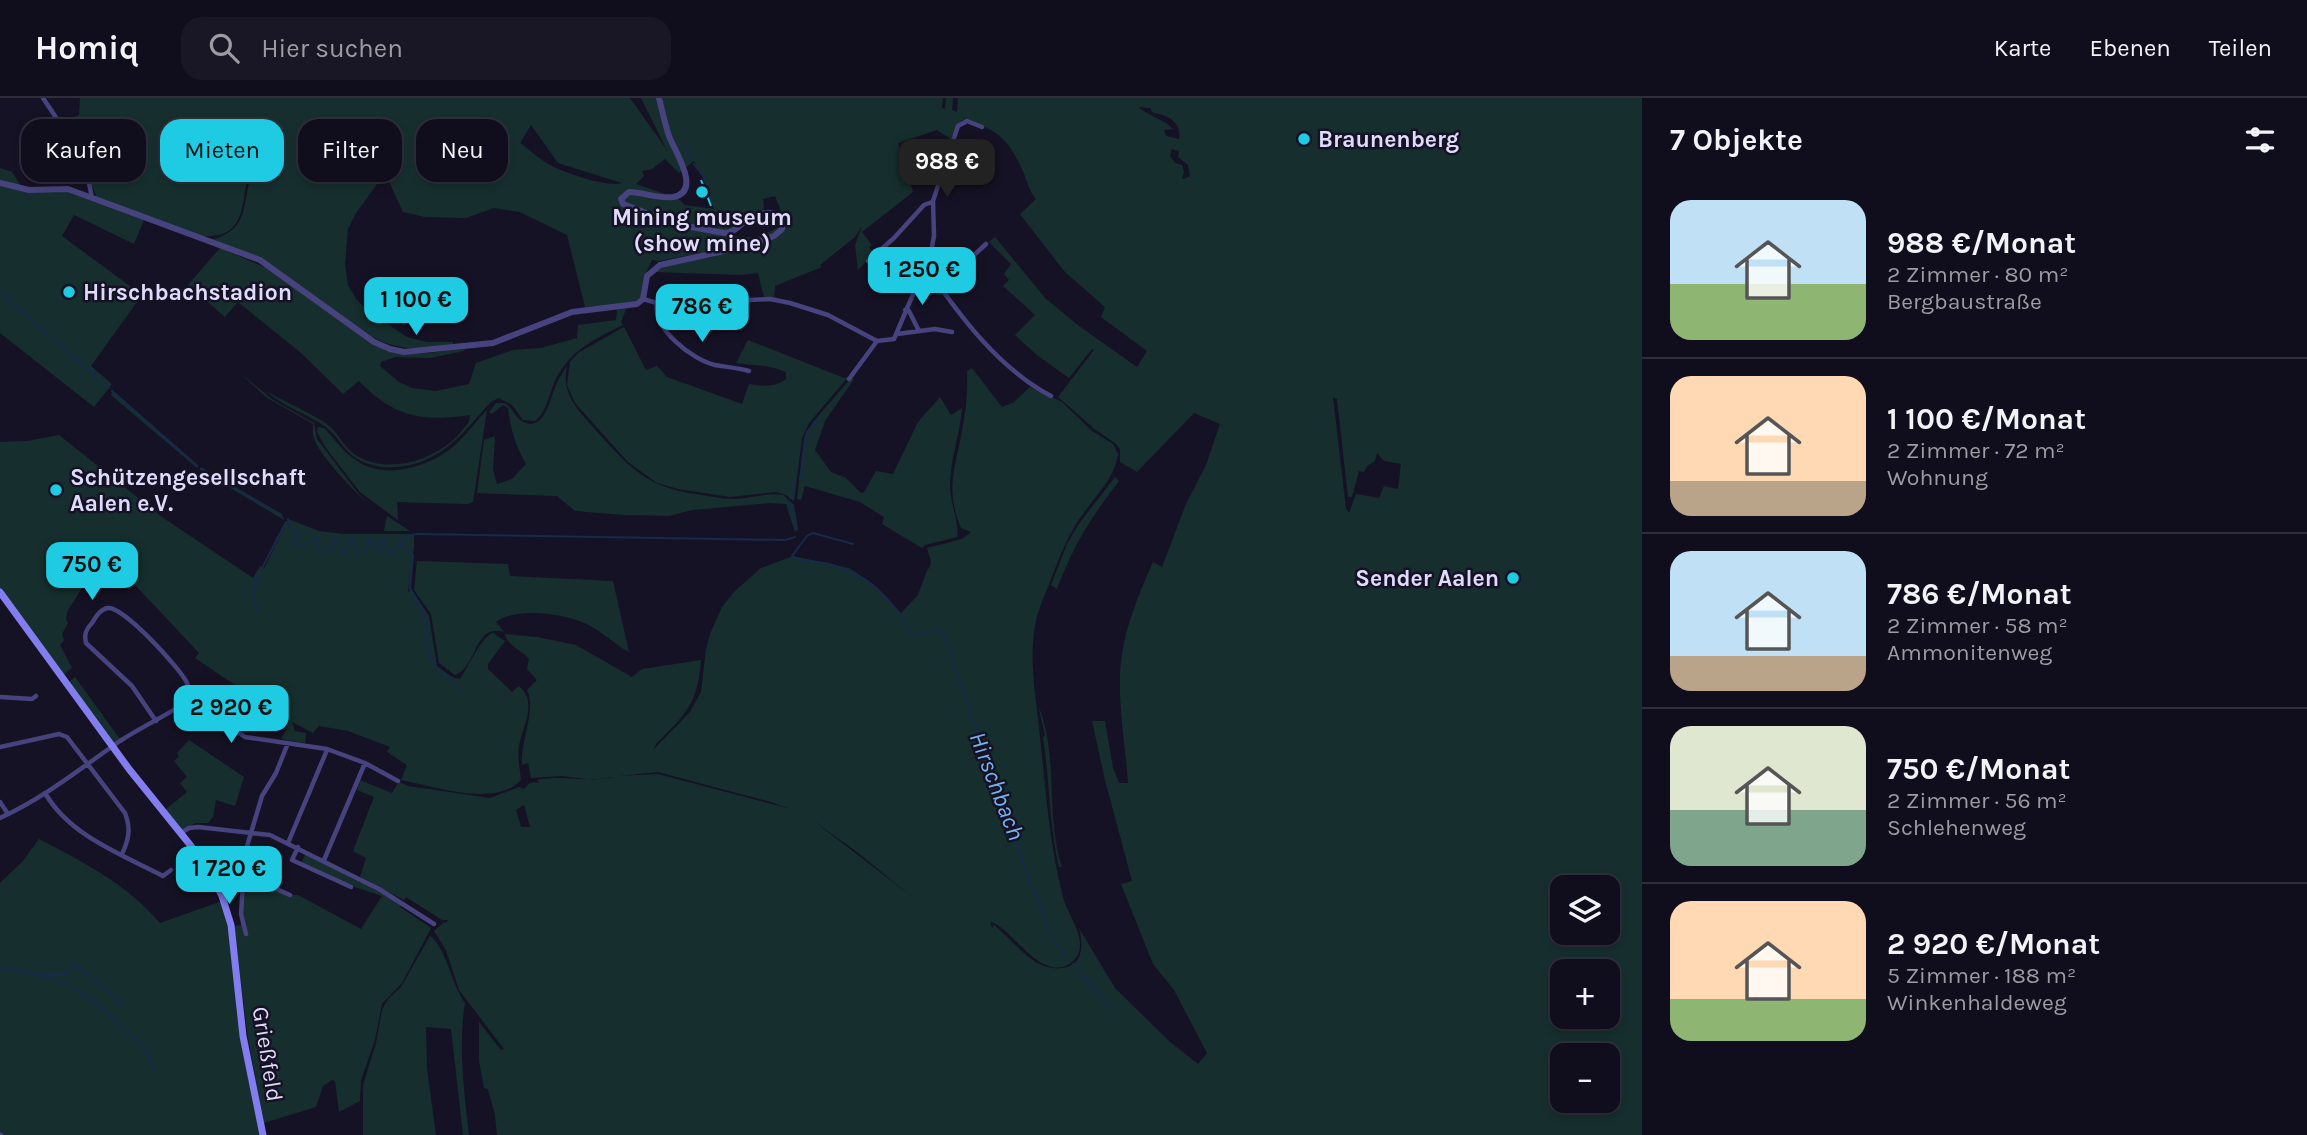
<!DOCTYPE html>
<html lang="de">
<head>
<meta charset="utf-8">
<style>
	:root { --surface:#100e1c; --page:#191725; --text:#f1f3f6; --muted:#9c9ca3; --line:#302e3b; --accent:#1ecbe3 }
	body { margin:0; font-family:Karla,sans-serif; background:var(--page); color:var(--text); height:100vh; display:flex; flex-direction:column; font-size:26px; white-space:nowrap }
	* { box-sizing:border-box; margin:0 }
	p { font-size:23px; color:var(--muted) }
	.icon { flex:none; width:38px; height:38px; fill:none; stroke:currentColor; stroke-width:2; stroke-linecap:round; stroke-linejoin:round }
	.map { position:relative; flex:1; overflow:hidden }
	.side { display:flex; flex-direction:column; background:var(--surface); width:665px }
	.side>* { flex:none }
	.guide { position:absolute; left:21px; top:21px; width:665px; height:63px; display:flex; gap:14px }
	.tools { position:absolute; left:1550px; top:777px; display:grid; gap:14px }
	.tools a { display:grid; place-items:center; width:70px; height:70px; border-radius:14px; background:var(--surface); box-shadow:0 4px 10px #0003,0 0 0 2px var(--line); font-size:35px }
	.price { position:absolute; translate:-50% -60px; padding:0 16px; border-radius:14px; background:var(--accent); color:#111; font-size:23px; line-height:46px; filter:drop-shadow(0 2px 4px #0008) }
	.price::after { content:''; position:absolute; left:50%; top:42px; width:21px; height:16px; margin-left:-10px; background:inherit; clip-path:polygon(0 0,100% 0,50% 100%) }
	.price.current { background:#222; color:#fff }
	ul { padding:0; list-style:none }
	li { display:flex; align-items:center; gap:21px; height:175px; padding:0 28px }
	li+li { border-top:2px solid var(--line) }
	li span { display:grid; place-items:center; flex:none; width:196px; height:140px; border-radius:21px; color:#555 }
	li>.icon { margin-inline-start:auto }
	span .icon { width:84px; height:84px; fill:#fffc; stroke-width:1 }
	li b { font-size:30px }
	h2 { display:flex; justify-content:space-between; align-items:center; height:84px; padding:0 28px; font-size:30px }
	.tag { padding:0 24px; border-radius:21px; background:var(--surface); box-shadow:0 4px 10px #0003,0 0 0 2px var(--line); font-size:24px; line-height:63px }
	.tag.current { background:var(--accent); color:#111 }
	header { display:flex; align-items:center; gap:42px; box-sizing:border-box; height:98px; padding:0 35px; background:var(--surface); border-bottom:2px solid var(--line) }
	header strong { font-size:33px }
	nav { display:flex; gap:38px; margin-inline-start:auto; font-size:24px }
	.search { width:490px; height:63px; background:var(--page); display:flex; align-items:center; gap:18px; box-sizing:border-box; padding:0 24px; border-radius:21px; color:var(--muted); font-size:26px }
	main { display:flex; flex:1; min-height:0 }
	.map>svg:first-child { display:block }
	.green { fill:#162f2e; fill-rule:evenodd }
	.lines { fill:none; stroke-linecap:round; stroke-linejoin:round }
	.stream { stroke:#172a4a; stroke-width:2 }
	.minor { stroke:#47437f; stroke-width:4.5 }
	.tertiary { stroke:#47437f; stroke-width:6 }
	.secondary { stroke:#837eef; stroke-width:7 }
	.rail { stroke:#1ecbe3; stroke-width:2; stroke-dasharray:10 9; stroke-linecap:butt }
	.poi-dot { fill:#1ecbe3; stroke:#161225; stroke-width:2.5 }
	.labels { text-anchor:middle; stroke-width:5; stroke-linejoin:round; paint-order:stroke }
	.poi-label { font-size:23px; font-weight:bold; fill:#dfdbfb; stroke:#161225; text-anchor:start }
	.street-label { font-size:23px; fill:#dfdbfb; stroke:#161225 }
	.water-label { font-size:24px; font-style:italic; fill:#76b3ee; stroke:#161225 }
</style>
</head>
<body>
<header>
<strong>Homiq</strong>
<div class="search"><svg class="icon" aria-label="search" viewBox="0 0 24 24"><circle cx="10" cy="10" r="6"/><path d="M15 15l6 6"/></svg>Hier suchen</div>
<nav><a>Karte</a><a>Ebenen</a><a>Teilen</a></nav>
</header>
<main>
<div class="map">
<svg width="1642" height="1037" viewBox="0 0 1642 1037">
	<rect width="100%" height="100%" fill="#161225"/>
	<path class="green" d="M 80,0 L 630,0 L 667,52 L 641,0 L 943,0 L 942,10 L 945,11 L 946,0 L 953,0 L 952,12 L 957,14 L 958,0 L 1642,0 L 1642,1037 L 497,1037 L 495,1017 L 488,991 L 484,990 L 479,963 L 479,924 L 501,952 L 504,951 L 459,892 L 446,852 L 434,833 L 444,824 L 446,825 L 448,822 L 442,822 L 406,799 L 404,802 L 360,779 L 366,760 L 353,753 L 374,699 L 357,692 L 360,682 L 392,695 L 399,684 L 408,688 L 490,700 L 519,689 L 524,691 C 529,686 530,683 540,685 L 537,682 C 566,676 586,686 615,679 L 593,682 L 562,678 L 531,680 L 528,665 L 522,667 C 520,643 537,610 527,592 L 537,582 L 527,571 L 529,561 C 521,551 508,549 505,536 L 537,539 L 576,547 L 632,579 L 642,571 L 701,562 C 698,605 686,616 657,645 L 653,652 L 690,614 L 701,594 L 706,551 L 710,536 L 722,509 L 735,493 L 761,470 L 793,458 L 849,470 L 872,485 L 901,515 L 918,497 L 928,470 L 929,471 L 931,464 L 927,450 L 962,441 L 971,434 L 961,430 C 945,392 955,371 962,333 C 966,314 968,293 967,273 L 972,270 L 1002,309 L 1014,304 L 1030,289 L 1062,304 L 1092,333 L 1113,346 L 1118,356 C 1114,383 1092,401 1078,423 C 1067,440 1060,458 1053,476 C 1048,489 1042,502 1038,515 C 1028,549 1034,587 1038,621 C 1045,681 1048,741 1063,799 C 1067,817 1092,846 1073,863 C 1043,890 1011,827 990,824 L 992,830 L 994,827 C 1015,843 1035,878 1067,869 C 1084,864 1082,846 1080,832 L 1115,890 L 1169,943 L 1198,966 L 1207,955 L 1174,892 L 1153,866 L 1121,786 L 1132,783 L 1105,682 L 1092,623 L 1105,623 L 1113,670 L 1119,685 L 1128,685 C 1125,640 1114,590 1124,545 C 1130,517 1141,491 1153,464 L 1162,469 L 1186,406 L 1206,367 L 1220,326 L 1194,315 L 1137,374 L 1120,364 L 1120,351 L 1115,345 L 1096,332 L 1058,299 L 1094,252 L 1092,251 L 1069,280 L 1037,257 L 1015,237 L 1035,217 L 1003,188 L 1009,182 L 1004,176 L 1011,166 L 989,144 L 995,139 L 1045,200 L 1079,228 L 1137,269 L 1147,253 L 1101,219 L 1105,209 L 1064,173 L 1020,116 L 1036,101 C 1028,92 1027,81 1022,71 C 1012,50 1005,38 983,28 C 976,25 970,21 962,22 L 957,28 L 952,42 L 937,32 L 898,45 L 913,94 L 862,134 L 872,147 L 869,149 L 874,155 L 858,172 L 855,147 L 862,128 L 855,139 L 820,167 L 822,169 L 775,188 L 774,199 L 764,199 L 758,175 L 741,177 L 656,174 L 657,171 L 682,163 L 713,159 L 711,153 L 659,163 L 652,162 L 644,179 L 641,199 L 632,206 L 585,209 L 567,137 L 520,114 L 494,110 L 466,120 L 425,119 L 403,114 L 385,75 L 356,115 L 348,131 L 345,166 L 348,187 L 356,201 L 367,212 L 407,239 L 427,244 L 453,244 L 453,248 C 416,250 401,255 367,236 L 258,162 L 211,142 C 249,132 242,108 251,77 L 249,75 C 240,105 248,141 202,138 L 97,100 L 90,83 L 68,49 L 61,24 L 79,17 ZM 1138,9 L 1150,10 L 1153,15 C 1168,16 1182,25 1179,41 L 1166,38 L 1164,32 L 1173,31 C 1163,21 1149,18 1138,9 ZM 531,27 L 558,65 L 622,85 C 609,90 565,75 552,68 C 541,63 530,52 520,45 ZM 1172,51 L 1179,53 L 1178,59 L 1188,67 L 1190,78 L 1184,81 L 1182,80 L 1184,74 L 1182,67 L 1175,65 L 1170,58 ZM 665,61 L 679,75 L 694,63 L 704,82 L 714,111 L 685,107 L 677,100 L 636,86 L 644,78 L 642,73 L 652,71 ZM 775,98 L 786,126 L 755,140 L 730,137 L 751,116 L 764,111 L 763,101 ZM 1333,299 L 1337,301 L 1348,399 L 1352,399 L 1359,373 L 1364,374 L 1367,368 L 1375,363 L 1377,355 L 1384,363 L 1401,366 L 1398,391 L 1384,388 L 1379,400 L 1356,396 L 1349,415 L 1346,411 ZM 658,674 L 771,704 L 787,710 L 658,676 L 619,678 ZM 524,707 L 530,729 L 521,729 L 516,712 ZM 811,721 L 857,754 L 911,798 ZM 1563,789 L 1608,789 L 1608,835 L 1563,835 ZM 1563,873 L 1608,873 L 1608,919 L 1563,919 ZM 1563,957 L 1608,957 L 1608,1003 L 1563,1003 Z
		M 0,70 L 12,74 L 21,88 L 66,92 L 144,122 L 134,146 L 74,117 L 62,138 L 142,197 L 91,268 L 112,286 L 94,309 L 0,235 Z
		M 220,150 L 271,172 L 383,250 C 408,261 438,253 465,251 L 464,253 L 430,260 L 395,259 L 381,264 L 380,268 L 399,284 L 412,290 L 436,293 L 469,286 L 476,265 L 513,252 L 541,250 L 577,240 L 578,227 L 616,222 L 617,212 L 626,211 L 621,224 L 623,227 C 594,241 569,253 555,283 C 549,296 547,314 535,323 L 523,322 L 512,307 L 499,300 L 492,303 C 478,317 466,334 451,346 C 426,368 385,378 356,360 C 344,353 338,338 326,329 C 308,316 284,309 266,293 C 285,304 306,313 324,324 C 337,332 342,347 354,356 C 383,376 425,365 451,344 C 458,338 464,330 469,324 L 470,317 C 421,324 394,319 359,283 L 343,296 L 300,254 L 238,204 L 225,219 L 188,187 Z
		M 624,229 L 646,272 L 657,268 L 667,279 L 742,306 L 749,286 C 762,289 776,289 786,281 L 786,274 C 764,266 757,268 736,265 L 748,242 L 844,280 L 848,279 L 809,325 L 802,340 L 794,403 L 786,397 L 776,394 L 730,399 L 678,391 L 657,385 L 628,364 L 575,305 L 567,287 L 570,264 L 578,255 Z
		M 567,268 C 561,294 576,310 592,328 C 629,369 645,390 702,397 C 713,399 724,401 734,401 C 750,401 767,394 783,397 L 794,407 L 798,431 L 795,434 L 786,406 L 770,405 L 692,412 L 669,418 L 623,417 L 575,413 L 557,398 L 477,395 L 484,342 L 495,338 L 493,371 L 497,386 L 512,381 L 526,366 C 515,347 511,332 508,310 L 503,307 L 492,316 L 489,314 L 496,305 L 505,305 C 513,310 515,321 524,324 C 545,334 550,300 556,287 C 559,280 563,274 567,268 Z
		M 240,275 L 273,302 L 314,325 L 317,341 L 357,394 L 367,404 C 354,394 321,358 315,343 C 312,338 313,331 313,326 L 266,299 Z
		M 851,280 L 854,281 L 825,323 L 815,352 L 831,374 L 846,380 L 861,395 L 864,394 L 876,373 L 893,376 L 918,324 L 940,299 L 951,317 L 962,310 C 960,337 949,364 950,392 C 951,404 960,432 957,439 L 925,447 L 922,450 L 882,426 L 884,419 L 860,404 L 805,388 L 801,402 L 797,401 L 804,339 L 813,324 Z
		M 113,293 L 198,367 L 197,370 L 111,297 Z
		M 487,312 L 473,404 L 468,406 L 397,404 L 398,422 L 360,394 L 326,350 L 317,334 L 318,329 L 324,330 C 334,340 342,353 354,361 C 382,382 423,371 449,352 C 464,341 474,325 487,312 Z
		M 59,337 L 162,419 L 253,480 L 260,468 L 264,471 L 288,421 L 319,433 L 345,436 L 414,436 L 414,449 L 408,494 L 412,492 L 429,518 L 437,568 L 452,579 L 460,581 C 468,569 482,538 493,535 L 505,543 L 488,566 L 488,571 L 512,594 L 519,588 C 538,605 523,627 519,648 C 517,659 520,671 521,682 C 496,710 433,688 401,682 L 407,667 L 387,654 L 390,649 L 348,633 L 319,628 L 313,635 L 292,624 L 295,633 L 306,635 L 305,645 L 281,641 L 287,630 L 287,622 L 195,560 L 199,555 L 137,489 C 117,474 109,479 86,484 L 68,512 L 66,521 L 68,525 L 62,536 L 64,542 L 60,547 L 72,570 L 64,576 L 0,491 L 0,344 L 27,343 Z
		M 201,369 L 282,416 L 284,422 L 200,372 Z
		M 1115,379 L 1119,383 C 1090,421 1074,446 1057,491 L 1051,487 L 1067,446 L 1078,427 Z
		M 387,418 L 410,433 L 384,433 Z
		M 417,463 L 508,466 L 510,478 L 613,483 L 629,554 C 616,547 605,536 592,529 C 571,516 517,508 496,524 L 504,534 C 473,525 478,569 455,577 L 439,565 L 431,516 L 414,492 Z
		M 75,579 L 120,641 L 113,646 L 69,584 Z
		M 1038,607 C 1059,656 1045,718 1062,769 L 1059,769 C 1049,726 1050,683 1043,640 L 1045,637 Z
		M 189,642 L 244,679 L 235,708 L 216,702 L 213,719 L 208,725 L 195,725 L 182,733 L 165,712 L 187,694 L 180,685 L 187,679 L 174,663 L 179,659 L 177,655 Z
		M 39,741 C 83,764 127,786 160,825 L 222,803 L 229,835 L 240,938 L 260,1037 L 4,1037 L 0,1035 L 0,785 L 23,763 Z
		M 306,755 L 402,805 L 400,809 L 431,830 L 402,885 L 382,906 L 375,942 L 361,982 L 360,1003 L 339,1014 L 335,983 L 332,982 L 323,988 L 316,1009 L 264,1025 L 248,940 L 234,828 L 241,827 L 246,780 L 290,797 L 298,797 L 361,831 L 382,798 L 355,789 L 301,765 Z
		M 430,838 C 445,847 452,888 465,905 C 458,949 464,993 469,1037 L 463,1037 L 451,931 L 426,929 L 427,971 L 436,1037 L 363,1037 L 363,987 L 376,945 L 382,912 L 388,901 L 401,889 Z"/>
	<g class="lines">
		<path class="stream" d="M 684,47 L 691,62
			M 694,66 L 704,79 L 711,106
			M 0,194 L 109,290
			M 112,293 L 197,368
			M 201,371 L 281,417
			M 800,381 L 807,334 L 817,323
			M 790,400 L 795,384
			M 790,405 L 797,431
			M 288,421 L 292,433 L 300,434 L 295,444 L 300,449 L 317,438 L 319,443 L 317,449 L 322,456 L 331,452 L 333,439 L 339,442 L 343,456 L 347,455 L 351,440 L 353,441 L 357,455 L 361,458 L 367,452 L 368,441 L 373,442 L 376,453 L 379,455 L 382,451 L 380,443 L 385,440 L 389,453 L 393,454 C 402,446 403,437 417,436
			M 419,436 L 785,442 L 795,439
			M 853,446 L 813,435 L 807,438 L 792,458 C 802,465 817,463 829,466 C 866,475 893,501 910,534
			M 400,448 L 407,451 L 413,457 L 410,490 L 425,519 L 427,553 L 439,574 L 453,584 L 460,594
			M 257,513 L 253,497 L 256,482 L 286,424
			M 914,537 L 936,532 L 942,534 L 1003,704 C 1003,717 1005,714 1011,724 C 1016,734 1016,746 1020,756 C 1024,767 1029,774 1029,787 L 1034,790 L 1053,841 L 1070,863
			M 1073,866 L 1111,910
			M 0,870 C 16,873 33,874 49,879 C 87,892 109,917 138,943 C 145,949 149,963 154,972
			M 45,877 L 66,877 L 73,866 L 99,885 L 124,909"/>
		<path class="minor" d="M 43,0 L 59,24 L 64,47 L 80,68 L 89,85 L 92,100
			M 868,163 L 894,140 L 924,107 L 932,104
			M 926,169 C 959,217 998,270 1051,298
			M 934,181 L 958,172 L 986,146
			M 643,201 L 657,205 L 674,206 L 770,201 L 790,205 L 828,217 L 877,243 L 894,241 L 931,154 L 934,138 L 933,103 L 958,28 L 967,23 L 982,29
			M 657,205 C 652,231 693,262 715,267 C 727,269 738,270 749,273
			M 905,212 L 909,213 L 919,233
			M 897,236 L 935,231 L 952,234
			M 849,281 L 877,243
			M 0,599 L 32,601 L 36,598
			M 156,623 L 132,588 L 86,545 C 84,536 86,531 92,525 C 96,519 100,511 108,510 C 123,508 180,570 187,585 C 189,590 190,596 191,601
			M 0,649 L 59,636 L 67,639 L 125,715 C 131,731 129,741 122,756
			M 45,695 C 70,738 121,756 163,778 L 171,772
			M 0,704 L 8,716
			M 0,720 C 44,700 81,670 120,643 C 143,628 168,617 191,601 L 245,639 L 327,651 L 365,665 L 398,683
			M 181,735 L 189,730 L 198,729 L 270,737 L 379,791 L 434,826
			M 288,745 L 327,652
			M 298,749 L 292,762 L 351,789
			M 324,762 L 365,665
			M 245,777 L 290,797
			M 246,836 L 241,816 L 245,755 L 262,698 L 276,675 L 288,645
			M 0,1037 L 1,1037"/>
		<path class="tertiary" d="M 0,85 L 29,92 L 68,91 L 260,162 L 374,244 L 390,251 L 404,254 L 493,245 L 572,214 L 637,206 L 643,201 L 647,178 L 660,167 L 747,148 L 774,138 L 782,131 C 786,114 767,112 754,118 C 742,122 737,135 724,135 L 675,126 L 623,106 L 621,101 L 629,94 C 643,94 658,101 673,99 C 703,94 674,52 669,38 C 665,26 662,12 659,0"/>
		<path class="secondary" d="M 0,494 L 129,671 L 191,748 L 211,776 L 222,798 L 231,827 L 243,938 L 263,1037"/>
		<path class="rail" d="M 701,82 L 711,108"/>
	</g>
	<g class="poi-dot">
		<circle cx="1304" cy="41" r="7"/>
		<circle cx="702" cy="94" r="7"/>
		<circle cx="69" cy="194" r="7"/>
		<circle cx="56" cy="392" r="7"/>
		<circle cx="1513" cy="480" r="7"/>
	</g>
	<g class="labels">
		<g class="poi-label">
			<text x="1318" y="49">Braunenberg</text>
			<text x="702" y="127" text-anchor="middle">Mining museum<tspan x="702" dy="26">(show mine)</tspan></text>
			<text x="83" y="202">Hirschbachstadion</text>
			<text x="70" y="387">Schützengesellschaft<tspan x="70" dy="26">Aalen e.V.</tspan></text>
			<text x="1499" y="488" text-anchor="end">Sender Aalen</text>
		</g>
		<g class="street-label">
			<text transform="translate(268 956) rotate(81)" y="8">Grießfeld</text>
		</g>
		<g class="water-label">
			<text transform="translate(997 688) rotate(69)" y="8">Hirschbach</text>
		</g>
	</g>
</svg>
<div class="tools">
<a><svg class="icon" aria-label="layers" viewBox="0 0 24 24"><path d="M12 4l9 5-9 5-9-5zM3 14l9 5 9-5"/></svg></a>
<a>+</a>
<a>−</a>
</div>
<b class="price current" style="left:947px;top:101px">988 €</b>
<b class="price" style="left:922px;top:209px">1 250 €</b>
<b class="price" style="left:416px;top:239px">1 100 €</b>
<b class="price" style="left:702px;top:246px">786 €</b>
<b class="price" style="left:92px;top:504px">750 €</b>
<b class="price" style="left:231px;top:647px">2 920 €</b>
<b class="price" style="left:229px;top:808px">1 720 €</b>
<div class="guide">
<a class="tag">Kaufen</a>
<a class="tag current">Mieten</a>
<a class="tag">Filter</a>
<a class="tag">Neu</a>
</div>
</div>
<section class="side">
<h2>7 Objekte<svg class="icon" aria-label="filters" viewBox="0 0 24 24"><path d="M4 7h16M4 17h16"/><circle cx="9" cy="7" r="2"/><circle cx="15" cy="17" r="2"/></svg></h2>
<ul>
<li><span style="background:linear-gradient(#bfe0f5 60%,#8fb573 0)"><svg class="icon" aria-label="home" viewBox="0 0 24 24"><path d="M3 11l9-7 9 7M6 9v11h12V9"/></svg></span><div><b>988 €/Monat</b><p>2 Zimmer · 80 m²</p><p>Bergbaustraße</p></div></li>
<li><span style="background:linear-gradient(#ffd9b3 75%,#b9a48a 0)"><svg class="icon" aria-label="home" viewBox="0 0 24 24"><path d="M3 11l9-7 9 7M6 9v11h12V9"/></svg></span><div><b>1 100 €/Monat</b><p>2 Zimmer · 72 m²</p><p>Wohnung</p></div></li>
<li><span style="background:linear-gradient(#bfe0f5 75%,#b9a48a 0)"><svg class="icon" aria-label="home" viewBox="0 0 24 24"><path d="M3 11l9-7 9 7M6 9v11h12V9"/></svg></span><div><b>786 €/Monat</b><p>2 Zimmer · 58 m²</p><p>Ammonitenweg</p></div></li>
<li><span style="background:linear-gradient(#dfe7d0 60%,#7fa58c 0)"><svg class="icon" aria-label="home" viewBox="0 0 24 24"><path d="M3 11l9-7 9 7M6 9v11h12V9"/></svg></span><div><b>750 €/Monat</b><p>2 Zimmer · 56 m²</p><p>Schlehenweg</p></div></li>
<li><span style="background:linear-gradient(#ffd9b3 70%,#8fb573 0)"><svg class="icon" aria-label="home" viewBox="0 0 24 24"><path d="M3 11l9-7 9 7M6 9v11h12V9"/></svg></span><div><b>2 920 €/Monat</b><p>5 Zimmer · 188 m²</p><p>Winkenhaldeweg</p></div></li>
</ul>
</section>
</main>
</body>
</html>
